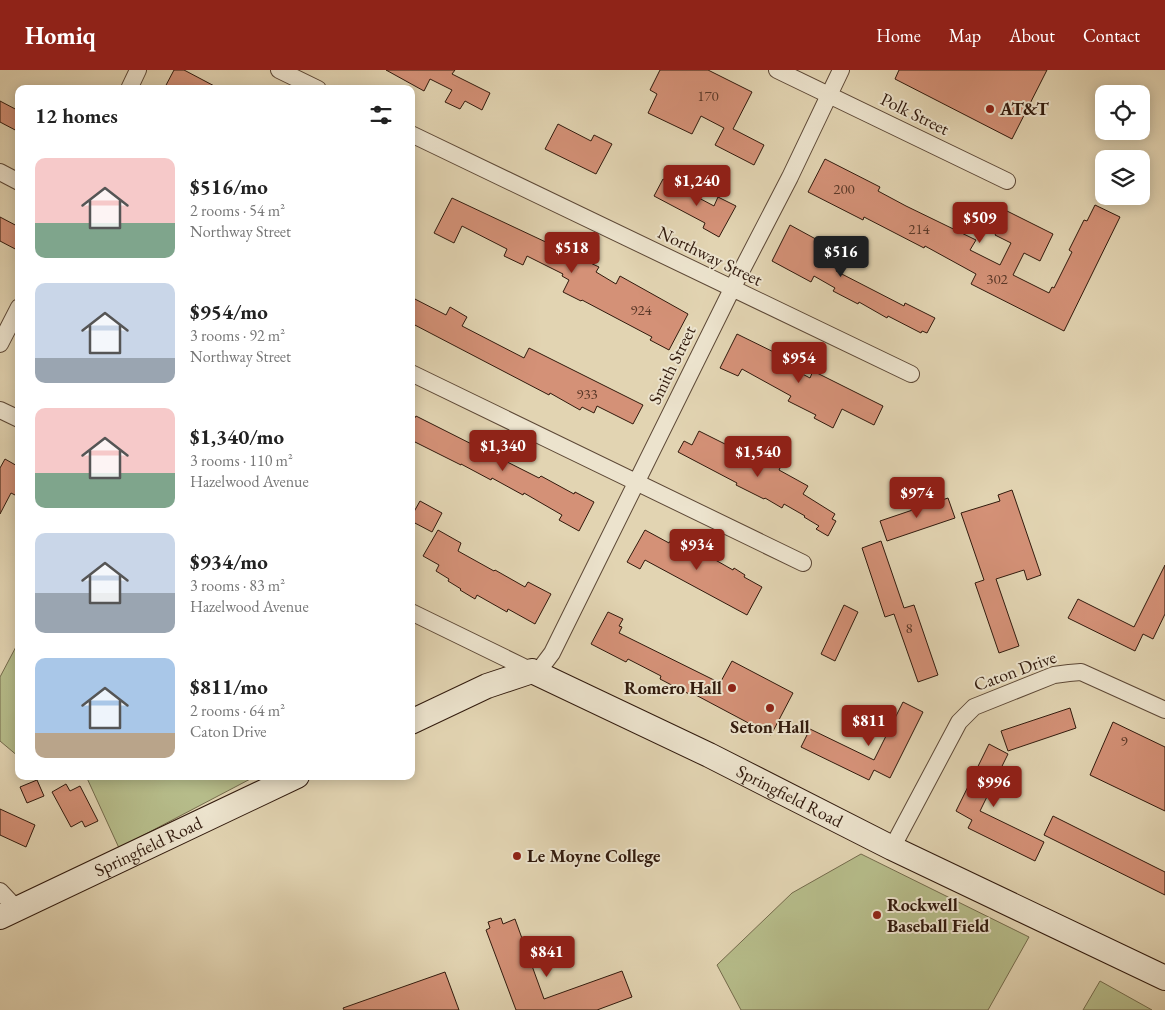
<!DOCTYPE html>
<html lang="en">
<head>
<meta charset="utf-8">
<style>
	:root { --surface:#fff; --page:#f6f6f6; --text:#222; --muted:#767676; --accent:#8f2418 }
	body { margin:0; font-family:"EB Garamond",serif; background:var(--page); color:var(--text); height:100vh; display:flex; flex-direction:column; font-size:19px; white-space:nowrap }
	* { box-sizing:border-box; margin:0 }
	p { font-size:16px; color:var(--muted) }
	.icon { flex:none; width:28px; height:28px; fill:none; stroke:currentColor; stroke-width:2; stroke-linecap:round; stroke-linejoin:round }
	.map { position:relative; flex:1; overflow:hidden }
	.details { position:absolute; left:15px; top:15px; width:400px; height:695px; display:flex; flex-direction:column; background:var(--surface); border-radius:10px; box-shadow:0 2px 12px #0003 }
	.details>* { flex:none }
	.tools { position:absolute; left:1095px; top:15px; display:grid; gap:10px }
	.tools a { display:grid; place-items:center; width:55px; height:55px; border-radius:10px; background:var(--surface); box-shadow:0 2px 12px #0003; font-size:25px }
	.price { position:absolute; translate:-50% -42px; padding:0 11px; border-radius:5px; background:var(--accent); color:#fff; font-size:16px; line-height:32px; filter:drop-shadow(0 1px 2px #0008) }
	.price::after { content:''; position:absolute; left:50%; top:30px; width:15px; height:11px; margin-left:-8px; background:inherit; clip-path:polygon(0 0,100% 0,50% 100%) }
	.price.on { background:#222; color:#fff }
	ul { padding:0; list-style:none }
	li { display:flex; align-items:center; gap:15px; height:125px; padding:0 20px }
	li span { display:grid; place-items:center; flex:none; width:140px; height:100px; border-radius:10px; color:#555 }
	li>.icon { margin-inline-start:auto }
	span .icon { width:60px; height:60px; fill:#fffc; stroke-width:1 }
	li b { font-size:21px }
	h2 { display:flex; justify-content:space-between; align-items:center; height:60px; padding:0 20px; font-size:21px }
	header { display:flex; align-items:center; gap:30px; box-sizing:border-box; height:70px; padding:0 25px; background:var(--accent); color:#fff }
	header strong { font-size:24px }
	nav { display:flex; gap:28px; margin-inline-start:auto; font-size:18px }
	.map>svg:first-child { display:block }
	.green { fill:#b6bc8a; stroke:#746b4c }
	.building { fill:#d49177; stroke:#311a0d }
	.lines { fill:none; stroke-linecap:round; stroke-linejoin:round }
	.street-casing { stroke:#5d4836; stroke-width:18 }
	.secondary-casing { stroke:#311a0d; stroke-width:26 }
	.street { stroke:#ece3cd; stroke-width:16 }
	.secondary { stroke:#ece3cd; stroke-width:24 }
	.poi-dot { fill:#8f2418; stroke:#ece3cd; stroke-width:2 }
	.labels { text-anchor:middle; stroke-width:4; stroke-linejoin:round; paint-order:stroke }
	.number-label { font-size:15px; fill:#5a3828 }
	.poi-label { font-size:18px; font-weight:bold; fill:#311a0d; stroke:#ece3cd; text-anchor:start }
	.street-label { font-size:18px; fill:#311a0d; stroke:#ece3cd }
</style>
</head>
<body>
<header>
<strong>Homiq</strong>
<nav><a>Home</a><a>Map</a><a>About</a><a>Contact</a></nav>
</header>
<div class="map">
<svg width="1165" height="940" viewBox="0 0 1165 940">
	<rect width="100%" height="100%" fill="#e2d4b2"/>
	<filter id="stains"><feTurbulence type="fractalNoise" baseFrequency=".004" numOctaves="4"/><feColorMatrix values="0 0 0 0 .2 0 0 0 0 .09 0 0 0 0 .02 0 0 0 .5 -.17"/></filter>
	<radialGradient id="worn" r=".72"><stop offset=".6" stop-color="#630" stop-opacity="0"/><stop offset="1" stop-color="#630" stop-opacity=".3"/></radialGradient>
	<path class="green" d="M 19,571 L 19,687 L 0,671 L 0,607 Z
		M 86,706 L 256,706 L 119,778 Z
		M 861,784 L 1029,867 L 988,940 L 741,940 L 717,895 L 792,823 Z
		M 1100,911 L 1152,940 L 1083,940 Z"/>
	<path class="building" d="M 174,0 L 184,0 L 220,19 L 164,19 Z
		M 386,0 L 455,0 L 452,4 L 490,23 L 482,40 L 465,31 L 460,39 L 445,32 L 452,20 L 430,9 L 424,21 Z
		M 660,0 L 708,0 L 752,22 L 733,59 L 764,75 L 754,95 L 715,75 L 724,58 L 701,46 L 692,64 L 648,43 L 657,24 L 650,20 Z
		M 899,0 L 1047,0 L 1012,69 L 895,9 Z
		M 0,31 L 19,41 L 19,62 L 0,52 Z
		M 558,54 L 591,71 L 594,65 L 612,74 L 596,104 L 545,79 Z
		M 825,89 L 880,117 L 878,121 L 906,136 L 976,170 L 970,180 L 1000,195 L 1011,173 L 995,165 L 1007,141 L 1053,164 L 1040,191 L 1024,183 L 1013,205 L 1049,223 L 1052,217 L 1054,218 L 1072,182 L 1069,180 L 1084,150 L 1087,151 L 1095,135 L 1120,147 L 1064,261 L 971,214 L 976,204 L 925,176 L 924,178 L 864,147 L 863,150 L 808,122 Z
		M 663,109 L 714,136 L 718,127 L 736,136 L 719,167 L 703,158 L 705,153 L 654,126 Z
		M 452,128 L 599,197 L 596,202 L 616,214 L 620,206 L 688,244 L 669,280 L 650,270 L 652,267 L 582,230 L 581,231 L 563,222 L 569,210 L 562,206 L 563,204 L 527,186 L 523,195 L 504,186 L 507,179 L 462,156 L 454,173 L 434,163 Z
		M 0,147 L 19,157 L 19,181 L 0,171 Z
		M 790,155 L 845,185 L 836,201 L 904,236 L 905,233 L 935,248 L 927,263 L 922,261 L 921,263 L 888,246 L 887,248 L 859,232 L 858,234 L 833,221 L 835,218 L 814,206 L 811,212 L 772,191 Z
		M 411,227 L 446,245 L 450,237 L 467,247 L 462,256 L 524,288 L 529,278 L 643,335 L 633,354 L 597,336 L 594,343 L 582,337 L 580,340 L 550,323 L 549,325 L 411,253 Z
		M 737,264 L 792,291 L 789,297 L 810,308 L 813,301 L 883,336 L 874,355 L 842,339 L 833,358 L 814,348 L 816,345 L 788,331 L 791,326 L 742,299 L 738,306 L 720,298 Z
		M 416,346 L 539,408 L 541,406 L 574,424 L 575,422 L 594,432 L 579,461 L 559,450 L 562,445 L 524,423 L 523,425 L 492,408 L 491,410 L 461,394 L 461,395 L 411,370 L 411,354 Z
		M 699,361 L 759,391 L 761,387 L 780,398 L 779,400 L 808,416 L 803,424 L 835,444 L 832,449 L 836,451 L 828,466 L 816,459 L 819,456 L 804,447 L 805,446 L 784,434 L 782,438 L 765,428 L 764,429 L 736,415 L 737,413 L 678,382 L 684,371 L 692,375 Z
		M 5,389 L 19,397 L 19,427 L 11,423 L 0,444 L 0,398 Z
		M 1012,420 L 1041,505 L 1027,510 L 1024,500 L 996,509 L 1019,576 L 999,583 L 975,513 L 984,510 L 961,443 L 1000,431 L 998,425 Z
		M 948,428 L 955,448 L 887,471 L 880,451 Z
		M 420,431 L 442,443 L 432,462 L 411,451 L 411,447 Z
		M 438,460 L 461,473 L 458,481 L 494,501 L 495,500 L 525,517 L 528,512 L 551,524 L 535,554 L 508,539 L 507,542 L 477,525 L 475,529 L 460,520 L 461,519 L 448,511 L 449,509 L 436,501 L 439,495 L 423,486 Z
		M 645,460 L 669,473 L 672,468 L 702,484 L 703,483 L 733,500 L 734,498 L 745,505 L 744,507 L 762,517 L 747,545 L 645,490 L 640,499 L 627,492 Z
		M 881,471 L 904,538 L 914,535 L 938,605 L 918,612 L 894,544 L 885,547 L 862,478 Z
		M 1165,495 L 1165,544 L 1153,569 L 1143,564 L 1135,581 L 1068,548 L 1078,529 L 1134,557 Z
		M 844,535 L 858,542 L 835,591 L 821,584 Z
		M 608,542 L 623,549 L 619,556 L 622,557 L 619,563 L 720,613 L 732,591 L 793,623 L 771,665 L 692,623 L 691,625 L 660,609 L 661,606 L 628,589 L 626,592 L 591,574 Z
		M 903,632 L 923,642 L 890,708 L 874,700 L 869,710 L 801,677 L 810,659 L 874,690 Z
		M 1070,638 L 1076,658 L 1008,681 L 1001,661 Z
		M 1113,652 L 1165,677 L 1165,741 L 1090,705 Z
		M 989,674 L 1008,684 L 980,741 L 1044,772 L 1035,791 L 968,758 L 972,750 L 956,741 Z
		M 37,710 L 44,726 L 27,733 L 20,717 Z
		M 66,714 L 70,721 L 80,716 L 98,751 L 85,757 L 82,751 L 71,757 L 52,722 Z
		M 0,739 L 35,755 L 26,777 L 0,765 Z
		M 1053,746 L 1165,802 L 1165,825 L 1044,765 Z
		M 501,848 L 503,854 L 515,849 L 544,929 L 622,901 L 632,927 L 597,940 L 516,940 L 486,860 L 490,858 L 488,852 Z
		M 445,902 L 459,940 L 344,940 L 343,938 Z"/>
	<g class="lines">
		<g class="street-casing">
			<path id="street" d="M 279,0 L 318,19
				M 777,0 L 1007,111
				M 129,19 L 138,0
				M 411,64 L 911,304
				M 0,102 L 19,112
				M 0,274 L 19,237
				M 411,303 L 803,493
				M 0,340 L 19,349
				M 411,542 L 532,601 L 540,599 L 552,583 L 732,219 L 790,107 L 841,0
				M 892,778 L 959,652 L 974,637 L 1054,605 L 1069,603 L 1081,602 L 1165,640
				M 0,821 L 17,839"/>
		</g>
		<g class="secondary-casing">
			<g id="secondary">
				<path id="s1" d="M 411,652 L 487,616 L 532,601 L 709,685 L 892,778 L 1165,908"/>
				<path id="s2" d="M 0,847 L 297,706"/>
			</g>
		</g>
		<use href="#street" class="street"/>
		<use href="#secondary" class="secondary"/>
	</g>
	<g class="poi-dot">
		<circle cx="990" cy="39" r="5"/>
		<circle cx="732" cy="618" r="5"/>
		<circle cx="770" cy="638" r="5"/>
		<circle cx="517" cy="786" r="5"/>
		<circle cx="877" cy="845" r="5"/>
	</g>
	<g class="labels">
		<g class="number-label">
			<text x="708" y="31">170</text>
			<text x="844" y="124">200</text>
			<text x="919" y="164">214</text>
			<text x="997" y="214">302</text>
			<text x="641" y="245">924</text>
			<text x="587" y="329">933</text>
			<text x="909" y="563">8</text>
			<text x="1124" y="676">9</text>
		</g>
		<g class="poi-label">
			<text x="1000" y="45">AT&amp;T</text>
			<text x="722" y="624" text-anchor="end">Romero Hall</text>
			<text x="770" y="663" text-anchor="middle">Seton Hall</text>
			<text x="527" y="792">Le Moyne College</text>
			<text x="887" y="841">Rockwell<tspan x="887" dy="21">Baseball Field</tspan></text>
		</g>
		<g class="street-label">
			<text transform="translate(915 44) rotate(26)" y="6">Polk Street</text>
			<text transform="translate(710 186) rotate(26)" y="6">Northway Street</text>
			<text transform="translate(672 295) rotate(-64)" y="6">Smith Street</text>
			<text transform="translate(1015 601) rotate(-20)" y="6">Caton Drive</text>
			<text dy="6" stroke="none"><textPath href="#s1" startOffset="418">Springfield Road</textPath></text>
			<text dy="6" stroke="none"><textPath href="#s2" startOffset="164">Springfield Road</textPath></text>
		</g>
	</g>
	<rect width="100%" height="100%" filter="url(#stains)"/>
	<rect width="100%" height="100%" fill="url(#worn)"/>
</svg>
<div class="tools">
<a><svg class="icon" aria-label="locate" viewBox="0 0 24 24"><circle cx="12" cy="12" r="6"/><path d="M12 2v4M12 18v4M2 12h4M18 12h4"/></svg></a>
<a><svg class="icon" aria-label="layers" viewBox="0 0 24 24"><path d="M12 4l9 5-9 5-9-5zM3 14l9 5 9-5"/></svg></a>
</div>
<b class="price" style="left:697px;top:137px">$1,240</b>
<b class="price" style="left:980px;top:174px">$509</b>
<b class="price" style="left:572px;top:204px">$518</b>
<b class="price on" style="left:841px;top:208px">$516</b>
<b class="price" style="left:799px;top:314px">$954</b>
<b class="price" style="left:503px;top:402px">$1,340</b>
<b class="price" style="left:758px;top:408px">$1,540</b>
<b class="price" style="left:917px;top:449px">$974</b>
<b class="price" style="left:697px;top:501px">$934</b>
<b class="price" style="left:869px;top:677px">$811</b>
<b class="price" style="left:994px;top:738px">$996</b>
<b class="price" style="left:547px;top:908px">$841</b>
<section class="details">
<h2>12 homes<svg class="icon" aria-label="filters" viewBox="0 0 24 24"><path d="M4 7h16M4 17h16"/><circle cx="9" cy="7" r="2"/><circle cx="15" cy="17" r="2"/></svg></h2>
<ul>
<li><span style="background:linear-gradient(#f6c9c9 65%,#7fa58c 0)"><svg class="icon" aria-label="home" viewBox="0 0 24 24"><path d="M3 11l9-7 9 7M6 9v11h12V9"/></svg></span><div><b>$516/mo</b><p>2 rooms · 54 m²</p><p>Northway Street</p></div></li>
<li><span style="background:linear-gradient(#c9d6e8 75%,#9aa5b1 0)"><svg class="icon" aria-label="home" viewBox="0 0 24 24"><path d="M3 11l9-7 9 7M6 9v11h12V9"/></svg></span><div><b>$954/mo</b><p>3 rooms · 92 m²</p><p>Northway Street</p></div></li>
<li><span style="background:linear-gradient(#f6c9c9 65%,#7fa58c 0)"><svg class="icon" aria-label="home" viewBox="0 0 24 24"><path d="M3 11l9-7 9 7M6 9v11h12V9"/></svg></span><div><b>$1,340/mo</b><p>3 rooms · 110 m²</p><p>Hazelwood Avenue</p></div></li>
<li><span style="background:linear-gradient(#c9d6e8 60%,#9aa5b1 0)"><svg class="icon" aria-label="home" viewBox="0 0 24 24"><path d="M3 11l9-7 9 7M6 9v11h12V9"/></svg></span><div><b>$934/mo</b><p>3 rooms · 83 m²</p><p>Hazelwood Avenue</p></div></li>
<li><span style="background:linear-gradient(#a9c7e8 75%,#b9a48a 0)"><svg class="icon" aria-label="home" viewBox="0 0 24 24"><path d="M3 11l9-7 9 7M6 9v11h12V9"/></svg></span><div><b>$811/mo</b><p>2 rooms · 64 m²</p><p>Caton Drive</p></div></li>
</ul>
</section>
</div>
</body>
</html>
